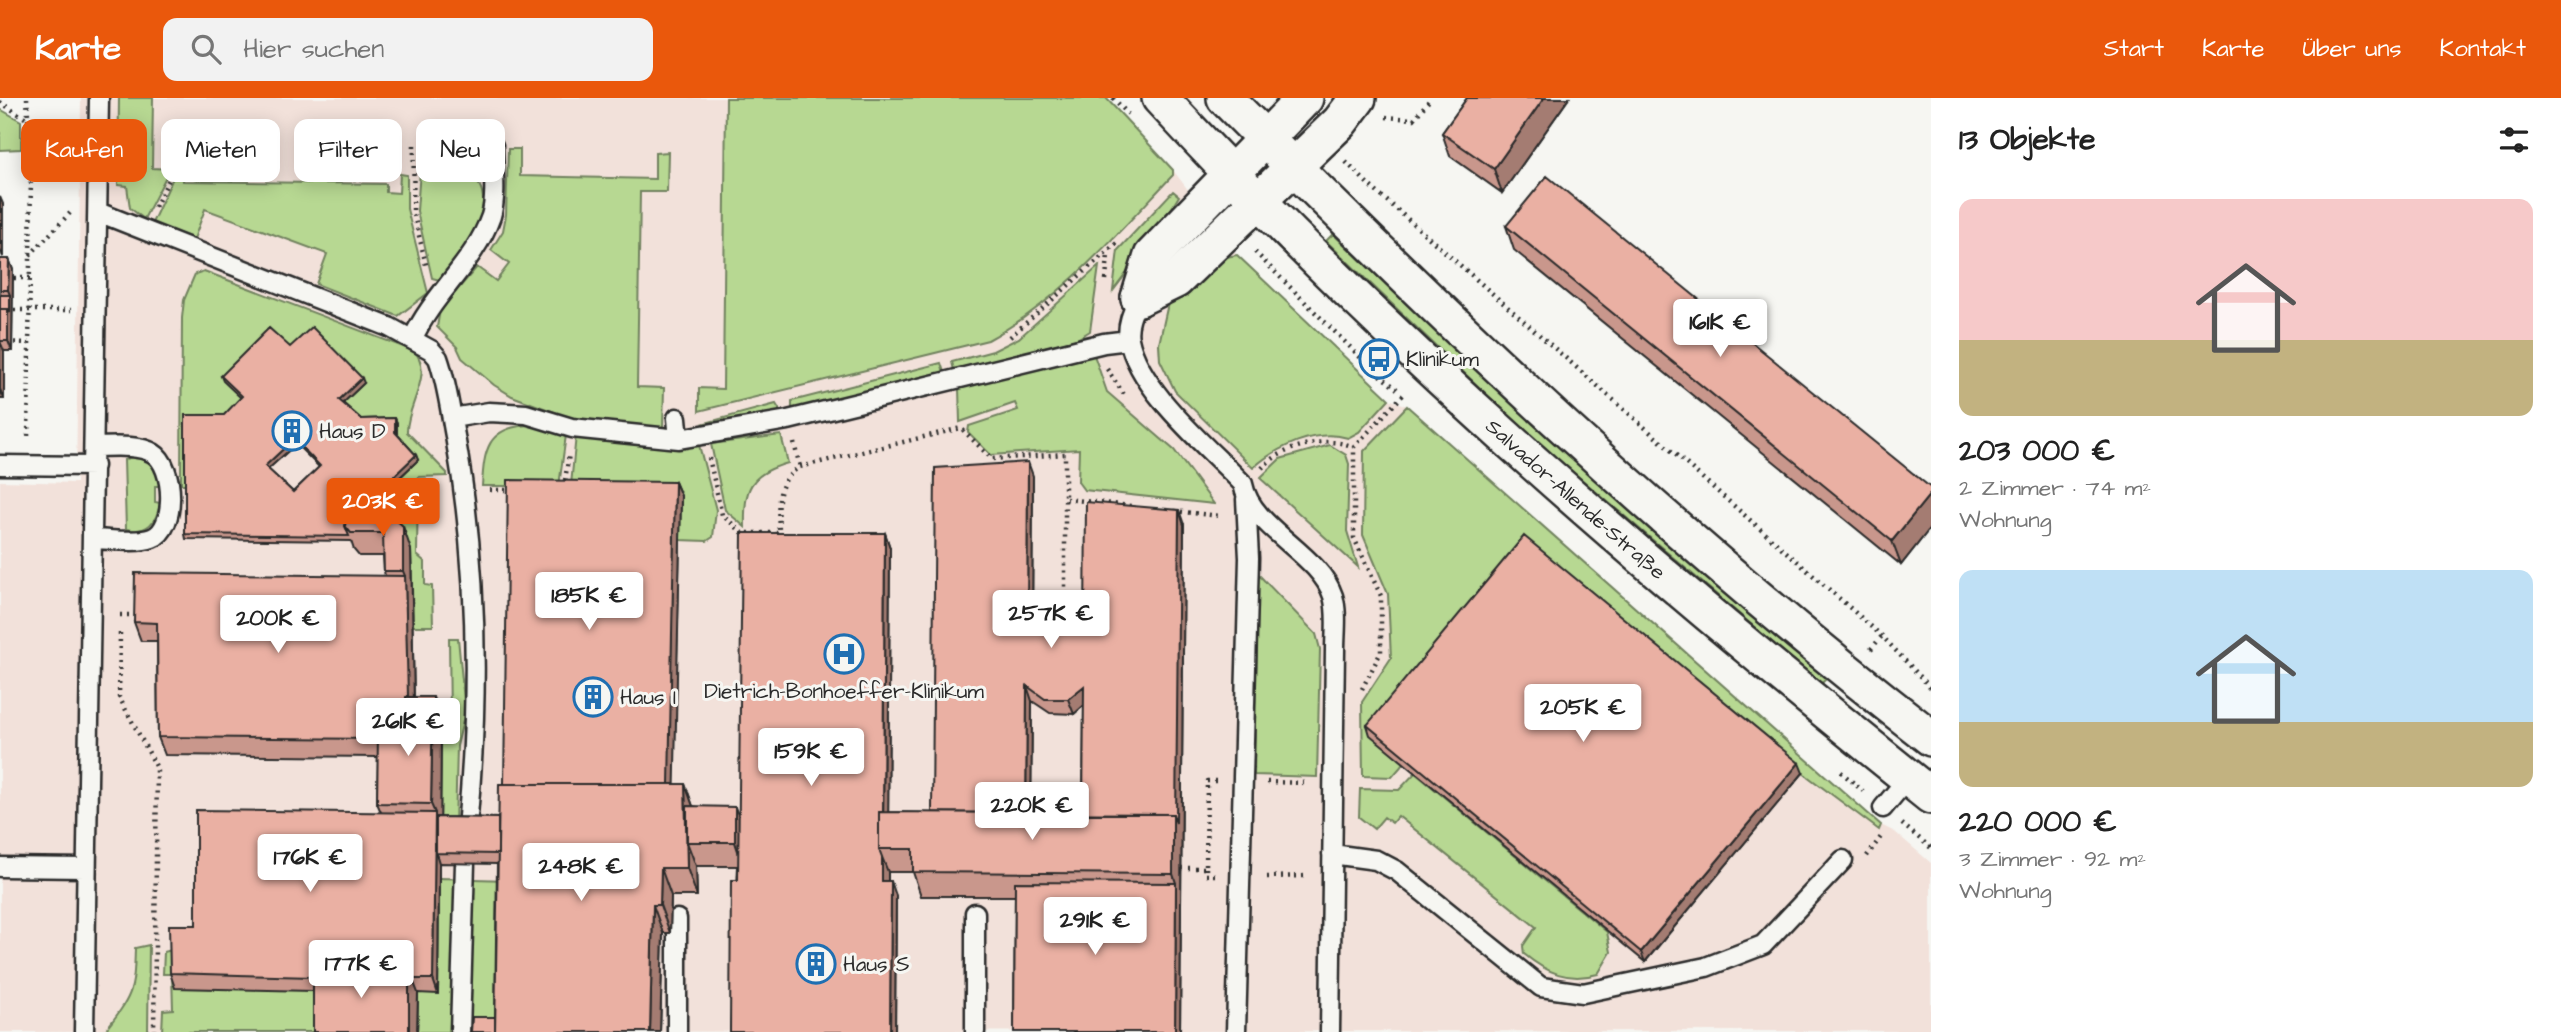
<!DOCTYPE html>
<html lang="de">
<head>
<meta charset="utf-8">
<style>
	:root { --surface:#fff; --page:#f2f2f2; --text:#222; --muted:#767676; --accent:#ea580c }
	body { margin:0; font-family:"Architects Daughter",sans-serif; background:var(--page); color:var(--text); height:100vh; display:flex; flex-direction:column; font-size:26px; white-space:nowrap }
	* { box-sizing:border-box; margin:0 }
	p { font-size:23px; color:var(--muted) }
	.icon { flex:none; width:38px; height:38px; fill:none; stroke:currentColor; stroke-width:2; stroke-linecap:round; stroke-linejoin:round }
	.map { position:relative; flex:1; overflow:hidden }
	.side { display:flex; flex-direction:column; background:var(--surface); width:630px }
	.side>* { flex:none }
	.hud { position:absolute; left:21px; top:21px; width:665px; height:63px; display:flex; gap:14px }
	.price { position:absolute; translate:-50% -60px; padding:0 16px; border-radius:7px; background:#fff; color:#222; font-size:23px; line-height:46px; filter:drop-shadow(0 2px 4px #0008) }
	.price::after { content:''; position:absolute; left:50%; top:42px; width:21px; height:16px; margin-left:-10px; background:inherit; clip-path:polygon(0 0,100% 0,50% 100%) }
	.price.current { background:var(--accent); color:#fff }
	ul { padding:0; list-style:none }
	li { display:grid; align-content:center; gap:14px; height:371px; padding:0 28px }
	li span { display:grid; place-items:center; height:217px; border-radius:14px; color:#555 }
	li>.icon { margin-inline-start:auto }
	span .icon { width:126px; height:126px; fill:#fffc; stroke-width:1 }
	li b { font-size:30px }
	h2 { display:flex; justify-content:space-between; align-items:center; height:84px; padding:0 28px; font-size:30px }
	.chip { padding:0 24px; border-radius:14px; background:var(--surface); box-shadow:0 4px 18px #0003; font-size:24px; line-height:63px }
	.chip.current { background:var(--accent); color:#fff }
	header { display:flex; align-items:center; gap:42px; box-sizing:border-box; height:98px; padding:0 35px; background:var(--accent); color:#fff }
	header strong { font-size:33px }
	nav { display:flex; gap:38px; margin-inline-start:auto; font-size:24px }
	.search { width:490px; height:63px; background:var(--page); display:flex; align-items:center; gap:18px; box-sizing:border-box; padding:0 24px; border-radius:14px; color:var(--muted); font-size:26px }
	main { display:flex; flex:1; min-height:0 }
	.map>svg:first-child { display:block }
	.built { fill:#f2e1da }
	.green { fill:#b7d892; stroke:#71825e; stroke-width:2 }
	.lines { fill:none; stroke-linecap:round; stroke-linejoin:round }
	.lane-casing { stroke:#2b2b2b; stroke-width:23 }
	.street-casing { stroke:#2b2b2b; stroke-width:40 }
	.path { stroke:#2b2b2b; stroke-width:4.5; stroke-dasharray:2 5; stroke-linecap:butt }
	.lane { stroke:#f6f6f2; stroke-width:18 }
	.street { stroke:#f6f6f2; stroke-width:35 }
	.wall { fill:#c9978c; stroke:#2b2b2b; stroke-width:2; fill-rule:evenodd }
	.shaded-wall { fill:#a47b72; stroke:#2b2b2b; stroke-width:2 }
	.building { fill:#eab0a3; stroke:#2b2b2b; stroke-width:2; fill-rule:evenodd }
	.labels { text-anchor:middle; stroke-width:6; stroke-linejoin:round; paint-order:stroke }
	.poi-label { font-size:21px; fill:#2b2b2b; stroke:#f6f6f2; text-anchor:start }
	.street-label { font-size:21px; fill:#2b2b2b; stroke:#f6f6f2 }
</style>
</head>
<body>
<header>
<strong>Karte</strong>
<div class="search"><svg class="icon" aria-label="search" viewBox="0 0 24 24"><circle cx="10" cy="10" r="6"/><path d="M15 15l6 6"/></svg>Hier suchen</div>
<nav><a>Start</a><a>Karte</a><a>Über uns</a><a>Kontakt</a></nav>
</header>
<main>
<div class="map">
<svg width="1931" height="934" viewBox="0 0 1931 934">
	<rect width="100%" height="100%" fill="#f6f6f2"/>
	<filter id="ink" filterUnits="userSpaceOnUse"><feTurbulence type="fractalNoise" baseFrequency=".0143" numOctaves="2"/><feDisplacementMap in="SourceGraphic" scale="14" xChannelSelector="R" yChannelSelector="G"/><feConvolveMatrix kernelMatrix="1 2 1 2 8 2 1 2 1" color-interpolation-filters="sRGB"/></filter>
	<g filter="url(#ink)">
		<path class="built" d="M 81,0 L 1106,0 L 1173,72 L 1237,157 L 1389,301 L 1407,308 L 1881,727 L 1895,734 L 1931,765 L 1931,933 L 0,934 L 0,383 L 76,385 Z"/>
		<path class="green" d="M 119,0 L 153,0 L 152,70 L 170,71 L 144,121 L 130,110 L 127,88 L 118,87 Z
			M 726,0 L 1106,0 L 1173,72 L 1173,77 C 1117,136 1060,203 988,242 L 699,313 L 699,290 L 723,291 Z
			M 0,11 L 21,23 L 21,51 L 0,52 Z
			M 508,51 L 520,51 L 520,78 L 655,81 L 655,55 L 668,54 L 667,94 L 640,94 L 637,289 L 664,290 L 663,330 L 581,324 L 512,298 L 494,287 L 462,260 L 457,249 L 437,229 L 440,212 L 477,169 L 496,183 L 509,166 L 491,152 L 503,133 L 506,117 Z
			M 421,59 C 456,62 496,78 479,123 C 472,143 452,164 440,182 L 432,180 L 417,113 Z
			M 177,71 L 183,71 L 183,83 L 386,86 L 386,94 L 399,95 L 400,76 L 407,77 L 407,111 L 428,195 L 398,218 L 316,186 L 327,156 L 205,111 L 194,141 L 152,125 Z
			M 1173,93 L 1179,98 L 1156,136 L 1113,193 L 1118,152 Z
			M 1333,136 L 1534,326 L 1828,579 L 1821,586 L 1525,333 L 1326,143 Z
			M 1237,157 L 1389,301 L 1359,334 L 1348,340 C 1316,330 1277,349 1253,370 L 1175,293 L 1160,262 L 1159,246 L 1167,210 L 1176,197 L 1221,160 Z
			M 1099,168 L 1090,233 L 1077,241 L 954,272 L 952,264 L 993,253 L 1019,240 Z
			M 204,173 L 414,253 C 435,275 406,308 407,334 L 447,375 L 447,378 L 418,379 L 417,457 L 425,464 L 425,487 L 432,488 L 433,528 L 413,528 L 411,452 L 395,444 L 396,383 L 418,362 L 363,326 L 244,303 L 187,386 L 181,386 L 182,220 L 184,202 L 195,176 Z
			M 1094,257 L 1107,294 L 1174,352 L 1214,406 L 1084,392 L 1078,384 L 1079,351 L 991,357 L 968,334 L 969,328 L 1018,312 L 1015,305 L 960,324 L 959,290 Z
			M 941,265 L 944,274 L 792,312 L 792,303 Z
			M 776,306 L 781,314 L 711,327 L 705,325 Z
			M 1407,308 L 1881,727 L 1879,732 L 1803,675 L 1404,665 L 1392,679 L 1363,678 L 1362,604 L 1391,560 L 1388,496 L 1363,437 L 1364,353 Z
			M 528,327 L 566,337 L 559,388 L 482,388 C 484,352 487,330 528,327 Z
			M 576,337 L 663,348 L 699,347 L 716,412 L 713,439 L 707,443 L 680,442 L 680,399 L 570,397 Z
			M 781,337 L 788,365 C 749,376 744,391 745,429 L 725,412 L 711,346 Z
			M 1330,347 L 1346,357 L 1349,366 L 1347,433 L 1358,469 L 1260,380 L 1280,361 Z
			M 134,358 L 152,363 L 160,378 L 160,388 L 155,388 L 155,404 L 160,405 C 157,424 147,436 126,431 L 124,362 Z
			M 1258,476 L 1316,536 L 1320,551 L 1317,679 L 1254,677 Z
			M 449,540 L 458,540 L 465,614 L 457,648 L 455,730 L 440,730 L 441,623 L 450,622 Z
			M 1415,675 L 1607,834 L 1611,854 L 1598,876 C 1568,884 1547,875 1524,856 L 1523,848 L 1536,829 L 1398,718 L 1392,725 L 1384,719 L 1374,731 L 1359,719 L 1360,691 L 1399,692 Z
			M 439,780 L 508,782 L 505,929 L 475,934 L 417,934 L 418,895 L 438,895 Z
			M 149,847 L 148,934 L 104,934 C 132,898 134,895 135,850 Z
			M 175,851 L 322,893 L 322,934 L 162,934 L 163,912 L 173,911 L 172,876 L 163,876 L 164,854 Z"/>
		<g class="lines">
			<g class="lane-casing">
				<path id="lane" d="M 98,114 L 389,229 L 431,252 L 438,260 C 447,285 450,312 455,338 C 478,464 479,602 467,730
					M 1139,200 C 1133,213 1126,227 1129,241 C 1139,293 1208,349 1243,386 C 1251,430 1319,455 1333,498 C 1338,515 1335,535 1335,552 L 1330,934
					M 413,240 C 433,196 475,164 491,118 C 497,98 493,69 493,48
					M 452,320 L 489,314 L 526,316 L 572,330 L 679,341 L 677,320
					M 679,341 L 788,322 L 1104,245 L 1129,242
					M 0,367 L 94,368
					M 92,441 C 109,441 136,446 152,440 C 177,431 175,368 153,355 C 138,346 111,349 94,349
					M 1883,710 L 1908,680
					M 1332,756 L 1376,762 L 1397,773 L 1541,889 L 1583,895 L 1706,869 L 1763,847 L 1843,762
					M 0,769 L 85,770
					M 677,821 L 677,934
					M 84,934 L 99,0
					M 460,934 L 465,765
					M 975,934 L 975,815
					M 1236,934 L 1249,460 L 1246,401"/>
			</g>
			<g class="street-casing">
				<g id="street">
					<path id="s1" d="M 1160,0 C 1396,255 1661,482 1931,698"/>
					<path d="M 1225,0 C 1448,226 1679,445 1931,640"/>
					<path d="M 1139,200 L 1176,182 L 1340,24 L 1358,0"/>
					<path d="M 1139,200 L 1152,158 L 1305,0"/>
				</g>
			</g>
			<path class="path" d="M 27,0 L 31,73 L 28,342
				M 1113,0 L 1128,16
				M 0,4 L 28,22 L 72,69
				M 1386,19 L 1414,21 L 1431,0
				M 414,47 L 413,113 L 427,171
				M 1346,64 L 1370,88 L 1882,538 L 1931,590
				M 155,109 L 175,69 L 195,46
				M 1255,154 L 1371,270 L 1397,291
				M 30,157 L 70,115
				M 0,180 L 30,180
				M 1106,182 L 1108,156
				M 0,212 L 71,212
				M 1010,239 L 1119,143
				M 0,244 L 29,245
				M 1107,271 L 1125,298
				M 794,345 L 800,369
				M 709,360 L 722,417 L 743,435 L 779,435
				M 1262,370 C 1283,348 1327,337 1354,349
				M 564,389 L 569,356
				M 490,392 L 513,392
				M 1066,401 L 1131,408
				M 1174,413 L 1221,418
				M 779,438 C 779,410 773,385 800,369 L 961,330 L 992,361 L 1065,356 L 1065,524
				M 120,517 L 140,517
				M 120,535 L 119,599 L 157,670 L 154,934
				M 1871,551 L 1882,538
				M 1362,591 L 1381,554 L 1381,498 L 1354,440 L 1354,349 L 1404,296
				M 1841,674 L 1863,693
				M 1267,684 L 1308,685
				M 1902,726 L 1931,750
				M 1867,758 L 1883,736
				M 1181,770 L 1206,770 L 1207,683 L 1217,683
				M 1206,770 L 1206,777 L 1216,777
				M 1267,779 L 1307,778"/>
			<use href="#lane" class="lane"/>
			<use href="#street" class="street"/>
		</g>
		<path class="wall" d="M 1467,0 L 1569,0 L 1502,95 L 1450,58 L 1442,35 Z
			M 1506,128 L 1931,390 L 1931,429 L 1901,467 L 1514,152 Z
			M 0,161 L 9,161 L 13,172 L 12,253 L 4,253 L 4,301 L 0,301 L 0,197 L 1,197 L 0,194 Z
			M 290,249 L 364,285 L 343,305 L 361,321 L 395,320 L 397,325 L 397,336 L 416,357 L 418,362 L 396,383 L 396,421 L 411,452 L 414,599 L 441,623 L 440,719 L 498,720 L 504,686 L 675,384 L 681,398 L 674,686 L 685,686 L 693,708 L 738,718 L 885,435 L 890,450 L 888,714 L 932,715 L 1033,378 L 1032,527 L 1085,528 L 1184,427 L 1180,934 L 1014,934 L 1015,798 L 921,798 L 913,774 L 888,774 L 888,783 L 896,798 L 895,934 L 730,934 L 738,768 L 696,768 L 697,798 L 671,798 L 670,835 L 663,835 L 660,934 L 471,934 L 495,919 L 497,766 L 439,765 L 438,896 L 418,895 L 417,934 L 313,893 L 175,890 L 170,875 L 196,827 L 381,714 L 377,705 L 378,659 L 165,657 L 158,639 L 157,543 L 141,543 L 134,524 L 385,478 L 384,473 L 383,458 L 359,458 L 354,452 L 351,443 L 186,441 L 185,436 L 224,317 L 241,300 L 223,283 L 221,278 ZM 296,346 L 319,369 L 293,394 L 268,371 ZM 1032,603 L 1050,615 L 1074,616 L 1084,607 L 1083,716 L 1031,715 Z
			M 1367,627 L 1803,675 L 1645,864 L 1370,637 Z"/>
		<path class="shaded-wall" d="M 1544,0 L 1569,0 L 1502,95 L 1494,71 Z
			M 0,99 L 3,106 L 3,159 L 0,152 Z
			M 9,161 L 13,172 L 12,253 L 8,243 L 8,211 L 10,197 L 8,192 Z
			M 0,243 L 4,253 L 4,301 L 0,291 Z
			M 362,280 L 364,285 L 341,307 L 339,302 Z
			M 395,320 L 397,325 L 397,340 L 395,334 Z
			M 294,341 L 296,346 L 266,373 L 265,368 Z
			M 416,357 L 418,362 L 396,383 L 395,444 L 393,438 L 394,378 Z
			M 1028,364 L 1033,378 L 1032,541 L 1027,527 Z
			M 675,384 L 681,398 L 674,714 L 668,700 Z
			M 1931,395 L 1931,429 L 1901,467 L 1892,443 Z
			M 1179,412 L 1184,427 L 1180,934 L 1175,934 L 1176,785 L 1173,776 L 1173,716 Z
			M 403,428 L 411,452 L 415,659 L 408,641 L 405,478 L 403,473 Z
			M 885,435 L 890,450 L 888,751 L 883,751 Z
			M 1027,588 L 1032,603 L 1031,739 L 1026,724 Z
			M 1084,588 L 1089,603 L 1074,616 L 1068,601 Z
			M 433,599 L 441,623 L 440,755 L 436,755 L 439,765 L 438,896 L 433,881 L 435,715 L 431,706 Z
			M 1799,665 L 1803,675 L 1645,864 L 1641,854 Z
			M 685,686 L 695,714 L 687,744 L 696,768 L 697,798 L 687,770 Z
			M 735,709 L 744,732 L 743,768 L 735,744 Z
			M 882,759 L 888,774 L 888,798 L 882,783 Z
			M 661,770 L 671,798 L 670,835 L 660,807 Z
			M 891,783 L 896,798 L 895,934 L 890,934 Z
			M 653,807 L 663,835 L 660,934 L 650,934 Z
			M 409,872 L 418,895 L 417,934 L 409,934 Z"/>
		<path class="building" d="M 1467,0 L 1544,0 L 1494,71 L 1442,35 Z
			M 1547,78 L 1931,390 L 1931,395 L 1892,443 L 1506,128 Z
			M 0,161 L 9,161 L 8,192 L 0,192 Z
			M 0,197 L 10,197 L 10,215 L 8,211 L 0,211 Z
			M 0,211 L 8,211 L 8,243 L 0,243 Z
			M 312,229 L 362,280 L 339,302 L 361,321 L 395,320 L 395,334 L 416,357 L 394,378 L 394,421 L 346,420 L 345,428 L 349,438 L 185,436 L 185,317 L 224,317 L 242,298 L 221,278 L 269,230 L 290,249 ZM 294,341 L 320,368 L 293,394 L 265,368 Z
			M 1028,364 L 1027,527 L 1085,528 L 1086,404 L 1179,412 L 1176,725 L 1173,716 L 1083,716 L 1084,588 L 1068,601 L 1045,601 L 1027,588 L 1026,715 L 932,714 L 935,370 Z
			M 508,382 L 675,384 L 669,686 L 504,686 Z
			M 346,420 L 395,421 L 403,428 L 403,473 L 384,473 L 383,435 L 351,435 L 345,428 Z
			M 742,435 L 885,435 L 883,714 L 879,714 L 879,751 L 882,759 L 882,783 L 891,783 L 890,934 L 730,934 L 731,782 L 738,782 Z
			M 1524,438 L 1799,665 L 1641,854 L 1367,627 Z
			M 135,475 L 405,478 L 408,599 L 406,599 L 406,636 L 378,635 L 378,641 L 158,639 L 157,525 L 134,524 Z
			M 406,599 L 433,599 L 431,706 L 377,705 L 378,635 L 406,636 Z
			M 499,686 L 685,686 L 687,770 L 661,770 L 660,807 L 653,807 L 650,934 L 495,934 Z
			M 687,708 L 735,709 L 735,744 L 687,744 Z
			M 196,712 L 435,715 L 433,881 L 413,881 L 409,872 L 313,870 L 313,879 L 170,875 L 169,827 L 196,827 Z
			M 879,714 L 1173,716 L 1173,776 L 913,774 L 913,751 L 879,751 Z
			M 436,719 L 498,720 L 498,756 L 436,755 Z
			M 1015,784 L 1176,785 L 1175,934 L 1014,934 Z
			M 313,870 L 409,872 L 409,934 L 313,934 Z
			M 472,919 L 495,919 L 495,934 L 471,934 Z"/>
	</g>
	<defs>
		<g id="bus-ring" transform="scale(2.0125)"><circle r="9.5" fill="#f6f6f2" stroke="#1f6fb2" stroke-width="1.5"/><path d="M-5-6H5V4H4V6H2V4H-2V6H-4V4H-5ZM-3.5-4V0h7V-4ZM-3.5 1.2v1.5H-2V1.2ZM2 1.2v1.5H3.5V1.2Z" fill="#1f6fb2"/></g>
		<g id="building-ring" transform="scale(2.0125)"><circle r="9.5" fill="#f6f6f2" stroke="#1f6fb2" stroke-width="1.5"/><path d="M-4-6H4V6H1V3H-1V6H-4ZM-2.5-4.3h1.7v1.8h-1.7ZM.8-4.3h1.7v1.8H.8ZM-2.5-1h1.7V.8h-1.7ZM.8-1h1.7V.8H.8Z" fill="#1f6fb2"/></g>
		<g id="hospital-ring" transform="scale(2.0125)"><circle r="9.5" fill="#f6f6f2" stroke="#1f6fb2" stroke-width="1.5"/><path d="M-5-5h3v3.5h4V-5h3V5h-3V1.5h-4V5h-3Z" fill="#1f6fb2"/></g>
	</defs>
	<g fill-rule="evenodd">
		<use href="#bus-ring" x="1379" y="261"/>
		<use href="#building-ring" x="292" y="333"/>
		<use href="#hospital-ring" x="844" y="556"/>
		<use href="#building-ring" x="593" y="599"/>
		<use href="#building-ring" x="816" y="866"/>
	</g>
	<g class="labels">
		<g class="poi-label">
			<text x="1406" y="268">Klinikum</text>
			<text x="319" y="340">Haus D</text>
			<text x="844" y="600" text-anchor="middle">Dietrich-Bonhoeffer-Klinikum</text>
			<text x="620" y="606">Haus I</text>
			<text x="843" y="873">Haus S</text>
		</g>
		<g class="street-label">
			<text dy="7" stroke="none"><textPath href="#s1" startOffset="578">Salvador-Allende-Straße</textPath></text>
		</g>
	</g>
</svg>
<b class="price" style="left:1720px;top:261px">161K €</b>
<b class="price current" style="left:383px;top:440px">203K €</b>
<b class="price" style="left:589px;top:534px">185K €</b>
<b class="price" style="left:1051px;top:552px">257K €</b>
<b class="price" style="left:278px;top:557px">200K €</b>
<b class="price" style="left:1583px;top:646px">205K €</b>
<b class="price" style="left:408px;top:660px">261K €</b>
<b class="price" style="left:811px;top:690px">159K €</b>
<b class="price" style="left:1032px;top:744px">220K €</b>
<b class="price" style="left:310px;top:796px">176K €</b>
<b class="price" style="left:581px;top:805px">248K €</b>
<b class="price" style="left:1095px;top:859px">291K €</b>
<b class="price" style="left:361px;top:902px">177K €</b>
<div class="hud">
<a class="chip current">Kaufen</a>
<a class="chip">Mieten</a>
<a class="chip">Filter</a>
<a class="chip">Neu</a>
</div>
</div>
<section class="side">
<h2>13 Objekte<svg class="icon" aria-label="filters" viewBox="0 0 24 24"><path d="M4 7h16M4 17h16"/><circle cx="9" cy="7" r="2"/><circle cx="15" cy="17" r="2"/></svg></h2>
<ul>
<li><span style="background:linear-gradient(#f6c9c9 65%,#c2b280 0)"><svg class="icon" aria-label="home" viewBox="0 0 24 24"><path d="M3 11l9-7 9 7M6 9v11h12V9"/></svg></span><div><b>203 000 €</b><p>2 Zimmer · 74 m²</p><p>Wohnung</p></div></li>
<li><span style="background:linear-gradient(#bfe0f5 70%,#c2b280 0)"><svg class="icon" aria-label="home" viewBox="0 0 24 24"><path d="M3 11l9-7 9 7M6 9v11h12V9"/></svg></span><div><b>220 000 €</b><p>3 Zimmer · 92 m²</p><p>Wohnung</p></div></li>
</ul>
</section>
</main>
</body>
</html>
